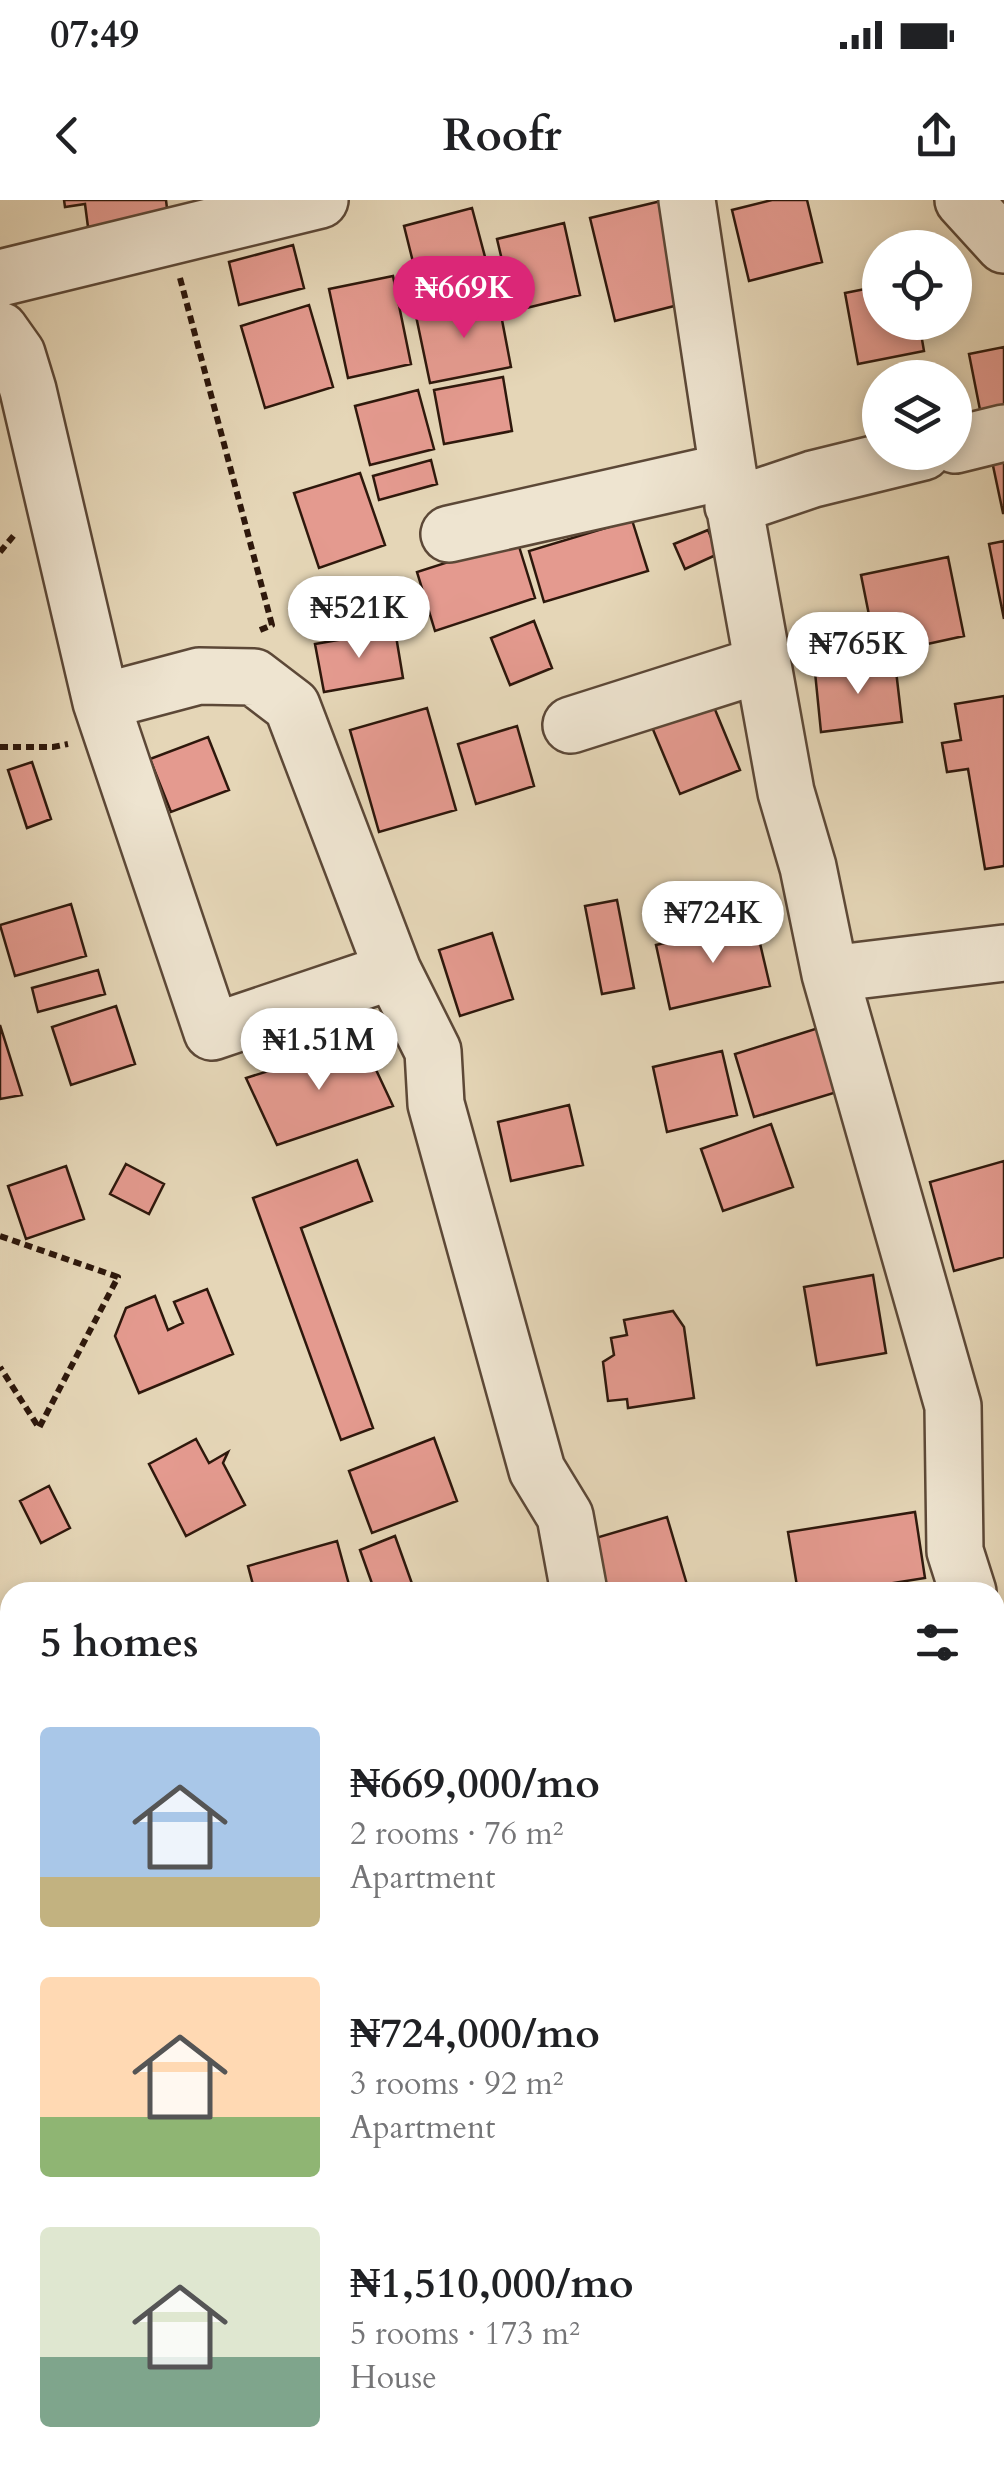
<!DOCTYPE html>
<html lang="en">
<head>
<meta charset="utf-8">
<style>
	:root { --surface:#fff; --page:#f2f2f2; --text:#202124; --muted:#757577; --accent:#db2777 }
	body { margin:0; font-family:Cardo,serif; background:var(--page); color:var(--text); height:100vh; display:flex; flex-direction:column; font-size:38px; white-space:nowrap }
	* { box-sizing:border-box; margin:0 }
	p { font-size:32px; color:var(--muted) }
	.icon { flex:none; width:55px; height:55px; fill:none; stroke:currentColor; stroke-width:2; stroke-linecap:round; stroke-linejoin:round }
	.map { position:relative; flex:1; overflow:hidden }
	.sheet { position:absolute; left:0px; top:1382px; width:1005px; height:892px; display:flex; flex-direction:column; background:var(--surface); border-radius:30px 30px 0 0; box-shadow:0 5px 15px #0003 }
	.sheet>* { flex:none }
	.buttons { position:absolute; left:862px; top:30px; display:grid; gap:20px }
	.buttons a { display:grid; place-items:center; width:110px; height:110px; border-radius:50%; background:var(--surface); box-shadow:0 5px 15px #0003; font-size:50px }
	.price { position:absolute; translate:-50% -85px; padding:0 22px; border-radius:35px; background:#fff; color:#222; font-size:32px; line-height:65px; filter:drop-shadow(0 2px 5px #0008) }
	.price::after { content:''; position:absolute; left:50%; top:60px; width:30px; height:22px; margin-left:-15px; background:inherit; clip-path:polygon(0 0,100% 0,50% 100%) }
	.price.on { background:var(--accent); color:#fff }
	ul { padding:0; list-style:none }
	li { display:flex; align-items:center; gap:30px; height:250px; padding:0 40px }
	li span { display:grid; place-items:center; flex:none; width:280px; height:200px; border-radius:10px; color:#555 }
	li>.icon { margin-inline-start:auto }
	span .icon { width:120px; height:120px; fill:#fffc; stroke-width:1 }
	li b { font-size:42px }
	h2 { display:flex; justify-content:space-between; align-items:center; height:120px; padding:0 40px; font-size:42px }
	.status { display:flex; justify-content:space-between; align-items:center; height:70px; padding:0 50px; background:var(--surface); direction:ltr }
	.status svg { height:28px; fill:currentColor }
	header { display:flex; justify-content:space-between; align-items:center; height:130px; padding:0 40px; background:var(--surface); font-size:45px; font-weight:600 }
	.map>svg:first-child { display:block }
	.building { fill:#e49a8f; stroke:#2e180c; stroke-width:2.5 }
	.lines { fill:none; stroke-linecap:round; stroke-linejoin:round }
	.minor-casing { stroke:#5c4837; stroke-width:60 }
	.path { stroke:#2e180c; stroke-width:6; stroke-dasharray:8 5; stroke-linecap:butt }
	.minor { stroke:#eee4d0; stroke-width:55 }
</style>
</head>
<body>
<div class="status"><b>07:49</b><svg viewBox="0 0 49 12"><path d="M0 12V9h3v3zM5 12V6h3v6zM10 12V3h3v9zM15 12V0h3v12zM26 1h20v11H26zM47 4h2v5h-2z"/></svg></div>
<header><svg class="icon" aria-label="back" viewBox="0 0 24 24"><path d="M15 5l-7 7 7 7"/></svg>Roofr<svg class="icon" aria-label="share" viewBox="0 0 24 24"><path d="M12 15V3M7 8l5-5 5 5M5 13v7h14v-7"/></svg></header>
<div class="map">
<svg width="1004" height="2274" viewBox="0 0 1004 2274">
	<rect width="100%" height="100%" fill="#e5d6b7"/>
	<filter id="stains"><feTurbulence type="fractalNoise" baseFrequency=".002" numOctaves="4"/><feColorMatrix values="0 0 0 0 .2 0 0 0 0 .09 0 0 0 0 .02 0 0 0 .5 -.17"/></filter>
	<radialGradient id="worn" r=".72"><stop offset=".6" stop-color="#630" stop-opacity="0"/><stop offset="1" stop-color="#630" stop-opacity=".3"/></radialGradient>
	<path class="building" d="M 64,0 L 166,0 L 168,17 L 88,27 L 85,4 L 65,7 Z
		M 772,0 L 807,0 L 822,62 L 749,81 L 732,10 Z
		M 661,1 L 686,103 L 615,121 L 590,18 Z
		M 472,8 L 492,83 L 423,102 L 404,26 Z
		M 564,23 L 580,95 L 514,111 L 497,39 Z
		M 293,45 L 304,88 L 239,105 L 229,62 Z
		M 393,76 L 411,164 L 348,178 L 329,89 Z
		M 880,86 L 880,122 L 919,122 L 924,151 L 858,164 L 845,93 Z
		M 498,99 L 511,167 L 430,183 L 416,116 Z
		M 309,105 L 333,187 L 265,208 L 241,126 Z
		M 1004,147 L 1004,216 L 982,220 L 969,154 Z
		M 503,177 L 512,231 L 444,244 L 434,190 Z
		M 418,190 L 434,249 L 370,265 L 355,206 Z
		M 1004,259 L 1004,313 L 1003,313 L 992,261 Z
		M 431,260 L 437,284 L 379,300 L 373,276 Z
		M 360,273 L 385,345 L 319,368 L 294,293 Z
		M 632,320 L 648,371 L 544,402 L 529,351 Z
		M 708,330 L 718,354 L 685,369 L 674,344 Z
		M 517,340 L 535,398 L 435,431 L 417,372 Z
		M 1004,341 L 1004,419 L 989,344 Z
		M 948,357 L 964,436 L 877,455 L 861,375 Z
		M 534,421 L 552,468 L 510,485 L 491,438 Z
		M 395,430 L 403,478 L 324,492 L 315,444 Z
		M 895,462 L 902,522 L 821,532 L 815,472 Z
		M 709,495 L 740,570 L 680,594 L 649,520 Z
		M 1004,496 L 1004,666 L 985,669 L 968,569 L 947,572 L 942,543 L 961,540 L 955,504 Z
		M 427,508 L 456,610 L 379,632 L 350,530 Z
		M 517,526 L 534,586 L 476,604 L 458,544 Z
		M 208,537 L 229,590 L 171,612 L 150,559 Z
		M 32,562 L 51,619 L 27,628 L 8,570 Z
		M 617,700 L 634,788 L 602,794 L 585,706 Z
		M 71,704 L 86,756 L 15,776 L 0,725 Z
		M 755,722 L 770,786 L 670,809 L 656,745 Z
		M 492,733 L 513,799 L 460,816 L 439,750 Z
		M 98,770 L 105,794 L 38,812 L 32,788 Z
		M 116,806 L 135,864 L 71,885 L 52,827 Z
		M 0,825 L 22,895 L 0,899 Z
		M 828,825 L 847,889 L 754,917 L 735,854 Z
		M 363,842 L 393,906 L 277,945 L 246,878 Z
		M 722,851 L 737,915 L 667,932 L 653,867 Z
		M 569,905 L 583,965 L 511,981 L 498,922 Z
		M 771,924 L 793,987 L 723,1011 L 701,949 Z
		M 357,960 L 372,1001 L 301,1028 L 373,1228 L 341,1240 L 253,998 Z
		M 1004,961 L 1004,1057 L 954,1071 L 930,982 Z
		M 126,964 L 164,984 L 149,1014 L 110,994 Z
		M 66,966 L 84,1019 L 26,1039 L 8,986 Z
		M 873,1075 L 886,1153 L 817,1165 L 804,1087 Z
		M 207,1089 L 233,1154 L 139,1193 L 115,1136 L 126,1108 L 155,1096 L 168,1130 L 183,1123 L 174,1102 Z
		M 673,1111 L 684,1127 L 694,1198 L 628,1208 L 627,1199 L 608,1201 L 603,1162 L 614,1155 L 611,1138 L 627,1135 L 624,1120 Z
		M 434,1238 L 457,1301 L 372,1333 L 349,1271 Z
		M 196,1239 L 209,1263 L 228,1252 L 223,1263 L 245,1305 L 186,1336 L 149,1264 Z
		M 49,1286 L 70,1328 L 41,1343 L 20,1301 Z
		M 915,1312 L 925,1378 L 837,1392 L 798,1392 L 788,1332 Z
		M 667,1317 L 688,1388 L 672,1392 L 597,1392 L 582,1342 Z
		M 395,1336 L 415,1392 L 375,1392 L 360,1350 Z
		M 337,1341 L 351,1392 L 255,1392 L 248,1366 Z
		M 0,1918 L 10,1941 L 10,1975 L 0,1979 Z
		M 1004,2171 L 1004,2236 L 995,2241 L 995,2177 Z
		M 10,2236 L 10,2265 L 0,2268 L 0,2239 Z
		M 888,2265 L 971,2265 L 974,2269 L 966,2274 L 893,2274 Z"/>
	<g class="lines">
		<g class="minor-casing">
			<path id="minor" d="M 687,0 L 728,271 L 786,592 L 808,667 L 830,774 L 953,1206 L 955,1351 L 968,1392
				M 963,0 L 1004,45
				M 0,78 L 320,0
				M 0,130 L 17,154 L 28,190 L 101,502 L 212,832 L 393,771 L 292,506 L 254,477 L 199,476 L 101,502
				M 955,245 L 1004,233
				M 733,306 L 813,279 L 923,252
				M 449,334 L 728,271
				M 571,525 L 763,464
				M 393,771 L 433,851 L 436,904 L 537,1270 L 565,1316 L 579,1392
				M 830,774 L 1004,753
				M 995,1482 L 1004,1510
				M 0,2042 L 10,2039"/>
		</g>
		<path class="path" d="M 180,78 L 272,425 L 260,430
			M 0,352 L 15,334
			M 0,547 L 53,547 L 68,544
			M 0,1036 L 118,1077 L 39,1228 L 0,1167"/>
		<use href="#minor" class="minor"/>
	</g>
	<rect width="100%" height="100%" filter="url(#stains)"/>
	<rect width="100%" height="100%" fill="url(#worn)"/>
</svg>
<div class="buttons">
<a><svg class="icon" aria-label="locate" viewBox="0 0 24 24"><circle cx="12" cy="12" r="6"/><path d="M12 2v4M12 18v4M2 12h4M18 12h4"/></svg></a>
<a><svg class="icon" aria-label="layers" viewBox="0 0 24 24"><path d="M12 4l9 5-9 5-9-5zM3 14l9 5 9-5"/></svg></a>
</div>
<b class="price on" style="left:464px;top:141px">₦669K</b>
<b class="price" style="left:359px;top:461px">₦521K</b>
<b class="price" style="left:858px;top:497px">₦765K</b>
<b class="price" style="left:713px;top:766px">₦724K</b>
<b class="price" style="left:319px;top:893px">₦1.51M</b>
<section class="sheet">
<h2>5 homes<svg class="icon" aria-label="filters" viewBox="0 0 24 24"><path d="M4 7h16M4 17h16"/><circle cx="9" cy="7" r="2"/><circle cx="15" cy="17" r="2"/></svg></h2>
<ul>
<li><span style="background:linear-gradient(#a9c7e8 75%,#c2b280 0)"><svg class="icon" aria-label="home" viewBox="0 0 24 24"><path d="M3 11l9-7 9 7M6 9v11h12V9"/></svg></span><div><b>₦669,000/mo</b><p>2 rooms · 76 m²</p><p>Apartment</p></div></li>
<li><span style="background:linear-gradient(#ffd9b3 70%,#8fb573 0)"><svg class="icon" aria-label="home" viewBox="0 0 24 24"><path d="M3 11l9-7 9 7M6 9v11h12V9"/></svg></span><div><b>₦724,000/mo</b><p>3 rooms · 92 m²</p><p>Apartment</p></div></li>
<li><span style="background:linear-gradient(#dfe7d0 65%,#7fa58c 0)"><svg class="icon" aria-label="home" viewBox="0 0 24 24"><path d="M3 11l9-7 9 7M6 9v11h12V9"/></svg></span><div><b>₦1,510,000/mo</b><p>5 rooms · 173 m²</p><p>House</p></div></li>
</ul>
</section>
</div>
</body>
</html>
